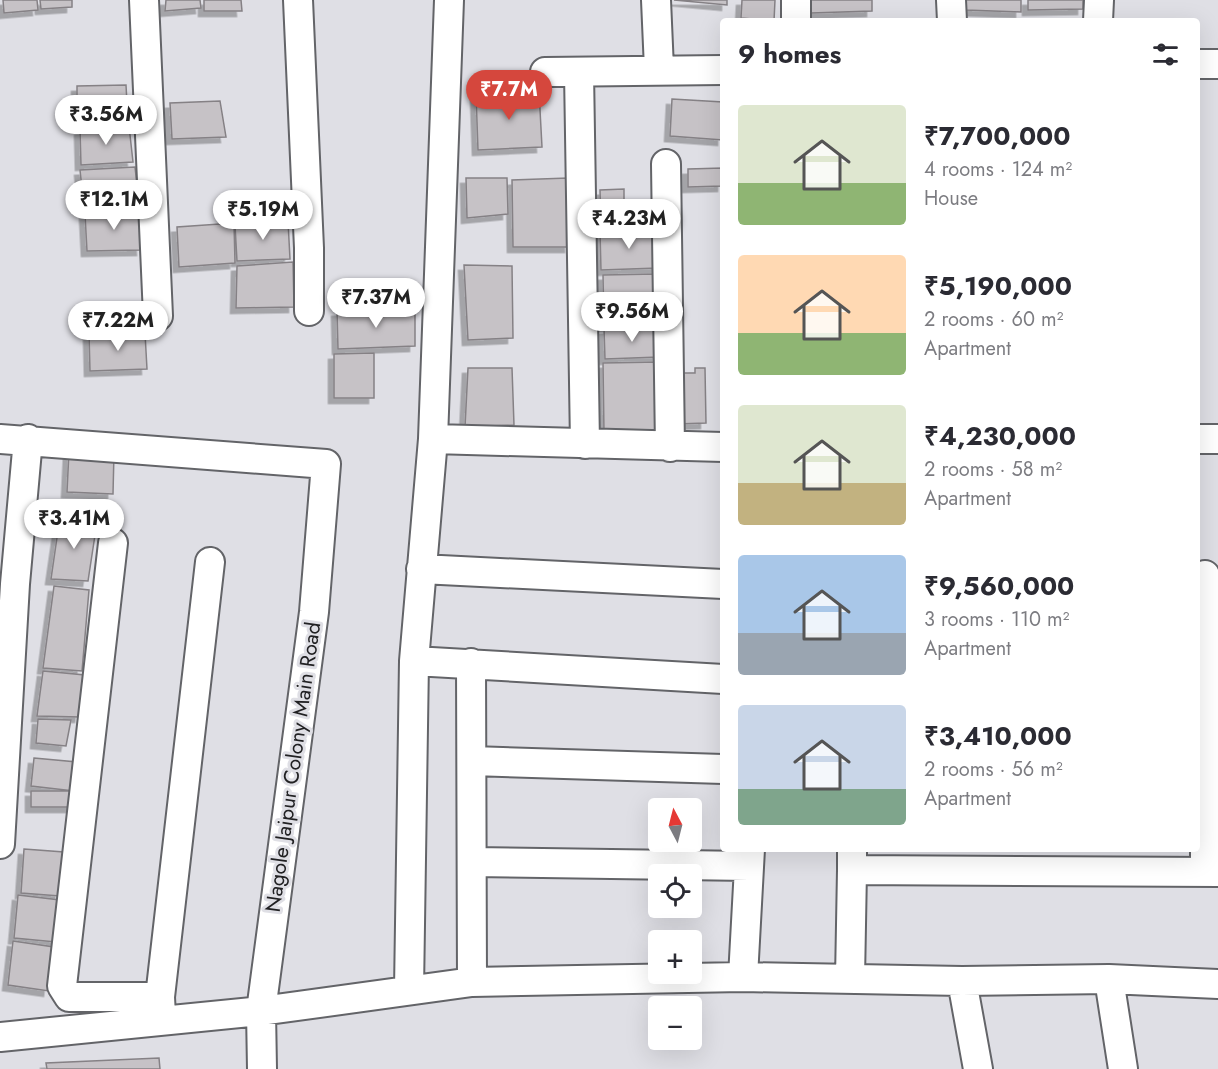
<!DOCTYPE html>
<html lang="en">
<head>
<meta charset="utf-8">
<style>
	:root { --surface:#fff; --page:#f7f7f7; --text:#2b2b33; --muted:#7c7c81; --accent:#d5473d }
	body { margin:0; font-family:Jost,sans-serif; background:var(--page); color:var(--text); height:100vh; display:flex; flex-direction:column; font-size:22px; white-space:nowrap }
	* { box-sizing:border-box; margin:0 }
	p { font-size:20px; color:var(--muted) }
	.icon { flex:none; width:33px; height:33px; fill:none; stroke:currentColor; stroke-width:2; stroke-linecap:round; stroke-linejoin:round }
	.map { position:relative; flex:1; overflow:hidden }
	.side { position:absolute; left:720px; top:18px; width:480px; height:834px; display:flex; flex-direction:column; background:var(--surface); border-radius:6px; box-shadow:0 6px 24px #0002 }
	.side>* { flex:none }
	.needle { width:39px; rotate:353deg }
	.fabs { position:absolute; left:648px; top:798px; display:grid; gap:12px }
	.fabs a { display:grid; place-items:center; width:54px; height:54px; border-radius:6px; background:var(--surface); box-shadow:0 6px 24px #0002; font-size:30px }
	.price { position:absolute; translate:-50% -51px; padding:0 14px; border-radius:21px; background:#fff; color:#222; font-size:20px; line-height:39px; filter:drop-shadow(0 2px 3px #0008) }
	.price::after { content:''; position:absolute; left:50%; top:36px; width:18px; height:14px; margin-left:-9px; background:inherit; clip-path:polygon(0 0,100% 0,50% 100%) }
	.price.current { background:var(--accent); color:#fff }
	ul { padding:0; list-style:none }
	li { display:flex; align-items:center; gap:18px; height:150px; padding:0 18px }
	li span { display:grid; place-items:center; flex:none; width:168px; height:120px; border-radius:6px; color:#555 }
	li>.icon { margin-inline-start:auto }
	span .icon { width:72px; height:72px; fill:#fffc; stroke-width:1 }
	li b { font-size:26px }
	h2 { display:flex; justify-content:space-between; align-items:center; height:72px; padding:0 18px; font-size:26px }
	.map>svg:first-child { display:block }
	.building { fill:#c6c2c6; stroke:#858185; stroke-width:1.5; filter:url(#shadow) }
	.lines { fill:none; stroke-linecap:round; stroke-linejoin:round }
	.minor-casing { stroke:#636468; stroke-width:32 }
	.minor { stroke:#fff; stroke-width:28 }
	.labels { text-anchor:middle; stroke-width:6; stroke-linejoin:round; paint-order:stroke }
	.street-label { font-size:21px; fill:#212123; stroke:#dfdfe5 }
</style>
</head>
<body>
<div class="map">
<svg width="1218" height="1069" viewBox="0 0 1218 1069">
	<defs>
		<filter id="shadow"><feDropShadow dx="-5.5" dy="5.5" stdDeviation="0" flood-color="#0004"/></filter>
	</defs>
	<rect width="100%" height="100%" fill="#dfdfe5"/>
	<path class="building" d="M 3,0 L 37,0 L 38,10 L 4,13 Z
		M 40,0 L 72,0 L 72,7 L 41,9 Z
		M 166,0 L 200,0 L 201,8 L 165,11 Z
		M 204,0 L 241,0 L 242,11 L 204,11 Z
		M 674,0 L 727,0 L 727,5 Z
		M 742,0 L 775,0 L 774,21 L 741,18 Z
		M 811,0 L 872,0 L 872,11 L 811,13 Z
		M 966,0 L 1021,0 L 1021,12 L 965,10 Z
		M 1028,0 L 1083,0 L 1083,9 L 1028,10 Z
		M 126,85 L 128,121 L 77,122 L 77,86 Z
		M 539,91 L 542,147 L 478,150 L 476,94 Z
		M 672,99 L 723,102 L 723,140 L 670,136 Z
		M 220,101 L 226,137 L 172,139 L 170,103 Z
		M 129,126 L 133,162 L 81,165 L 80,130 Z
		M 135,167 L 139,204 L 84,207 L 80,170 Z
		M 723,168 L 723,186 L 688,187 L 688,169 Z
		M 466,178 L 507,178 L 508,214 L 467,218 Z
		M 568,178 L 570,247 L 513,247 L 512,180 Z
		M 624,189 L 624,227 L 601,227 L 600,190 Z
		M 139,210 L 142,250 L 87,251 L 85,214 Z
		M 288,221 L 290,259 L 237,261 L 235,225 Z
		M 234,223 L 235,263 L 179,267 L 177,227 Z
		M 658,230 L 658,268 L 601,270 L 600,232 Z
		M 293,262 L 294,307 L 236,308 L 237,266 Z
		M 464,265 L 512,266 L 513,338 L 468,340 Z
		M 657,274 L 658,324 L 604,326 L 603,275 Z
		M 337,311 L 415,311 L 415,346 L 338,349 Z
		M 658,327 L 659,357 L 605,359 L 604,329 Z
		M 145,333 L 147,369 L 90,371 L 89,334 Z
		M 374,353 L 374,398 L 334,398 L 334,354 Z
		M 660,362 L 661,432 L 604,433 L 603,363 Z
		M 468,368 L 512,368 L 514,425 L 465,427 Z
		M 695,368 L 705,368 L 706,423 L 676,424 L 675,373 L 695,373 Z
		M 69,451 L 114,453 L 113,494 L 67,492 Z
		M 60,517 L 97,522 L 88,581 L 51,579 Z
		M 54,586 L 89,590 L 82,671 L 43,668 Z
		M 43,671 L 85,675 L 80,717 L 37,716 Z
		M 38,719 L 71,720 L 66,746 L 36,743 Z
		M 34,758 L 77,762 L 74,791 L 31,786 Z
		M 31,791 L 73,791 L 72,807 L 31,807 Z
		M 24,849 L 64,852 L 60,896 L 21,893 Z
		M 18,895 L 60,900 L 56,942 L 14,938 Z
		M 13,941 L 54,947 L 49,991 L 8,985 Z
		M 159,1058 L 160,1069 L 47,1069 L 46,1063 Z"/>
	<g class="lines">
		<g class="minor-casing">
			<path id="minor" d="M 144,0 L 158,316
				M 298,0 L 309,248 L 309,311
				M 656,0 L 659,69
				M 796,0 L 796,21
				M 951,0 L 952,21
				M 1098,21 L 1099,0
				M 1197,64 L 1218,64
				M 545,72 L 723,70
				M 579,72 L 585,444
				M 666,164 L 670,447
				M 0,439 L 326,464 L 314,612 L 261,1011 L 262,1069
				M 433,439 L 723,447
				M 1197,439 L 1218,439
				M 113,543 L 62,986 L 69,997 L 160,997
				M 421,569 L 723,584
				M 1205,575 L 1205,871
				M 414,661 L 723,679
				M 471,663 L 472,982
				M 472,761 L 723,769
				M 0,844 L 15,584 L 28,439
				M 852,849 L 852,870 L 1218,872
				M 473,862 L 749,866
				M 743,977 L 750,849
				M 850,979 L 852,870
				M 1109,979 L 1123,1069
				M 962,981 L 978,1069
				M 409,990 L 414,661 L 433,439 L 449,0
				M 161,1016 L 160,997 L 210,562
				M 0,1037 L 261,1011 L 472,982 L 743,977 L 962,981 L 1109,979 L 1218,984"/>
		</g>
		<use href="#minor" class="minor"/>
	</g>
	<g class="labels">
		<g class="street-label">
			<text transform="translate(293 767) rotate(-82)" y="7">Nagole Jaipur Colony Main Road</text>
		</g>
	</g>
</svg>
<div class="fabs">
<a><svg class="needle" viewBox="-14 -14 28 28"><path d="M0-13l5 13h-10z" fill="#e53935"/><path d="M0 13l5-13h-10z" fill="#7c7c81"/></svg></a>
<a><svg class="icon" aria-label="locate" viewBox="0 0 24 24"><circle cx="12" cy="12" r="6"/><path d="M12 2v4M12 18v4M2 12h4M18 12h4"/></svg></a>
<a>+</a>
<a>−</a>
</div>
<b class="price current" style="left:509px;top:121px">₹7.7M</b>
<b class="price" style="left:106px;top:146px">₹3.56M</b>
<b class="price" style="left:114px;top:231px">₹12.1M</b>
<b class="price" style="left:263px;top:241px">₹5.19M</b>
<b class="price" style="left:629px;top:250px">₹4.23M</b>
<b class="price" style="left:376px;top:329px">₹7.37M</b>
<b class="price" style="left:632px;top:343px">₹9.56M</b>
<b class="price" style="left:118px;top:352px">₹7.22M</b>
<b class="price" style="left:74px;top:550px">₹3.41M</b>
<section class="side">
<h2>9 homes<svg class="icon" aria-label="filters" viewBox="0 0 24 24"><path d="M4 7h16M4 17h16"/><circle cx="9" cy="7" r="2"/><circle cx="15" cy="17" r="2"/></svg></h2>
<ul>
<li><span style="background:linear-gradient(#dfe7d0 65%,#8fb573 0)"><svg class="icon" aria-label="home" viewBox="0 0 24 24"><path d="M3 11l9-7 9 7M6 9v11h12V9"/></svg></span><div><b>₹7,700,000</b><p>4 rooms · 124 m²</p><p>House</p></div></li>
<li><span style="background:linear-gradient(#ffd9b3 65%,#8fb573 0)"><svg class="icon" aria-label="home" viewBox="0 0 24 24"><path d="M3 11l9-7 9 7M6 9v11h12V9"/></svg></span><div><b>₹5,190,000</b><p>2 rooms · 60 m²</p><p>Apartment</p></div></li>
<li><span style="background:linear-gradient(#dfe7d0 65%,#c2b280 0)"><svg class="icon" aria-label="home" viewBox="0 0 24 24"><path d="M3 11l9-7 9 7M6 9v11h12V9"/></svg></span><div><b>₹4,230,000</b><p>2 rooms · 58 m²</p><p>Apartment</p></div></li>
<li><span style="background:linear-gradient(#a9c7e8 65%,#9aa5b1 0)"><svg class="icon" aria-label="home" viewBox="0 0 24 24"><path d="M3 11l9-7 9 7M6 9v11h12V9"/></svg></span><div><b>₹9,560,000</b><p>3 rooms · 110 m²</p><p>Apartment</p></div></li>
<li><span style="background:linear-gradient(#c9d6e8 70%,#7fa58c 0)"><svg class="icon" aria-label="home" viewBox="0 0 24 24"><path d="M3 11l9-7 9 7M6 9v11h12V9"/></svg></span><div><b>₹3,410,000</b><p>2 rooms · 56 m²</p><p>Apartment</p></div></li>
</ul>
</section>
</div>
</body>
</html>
